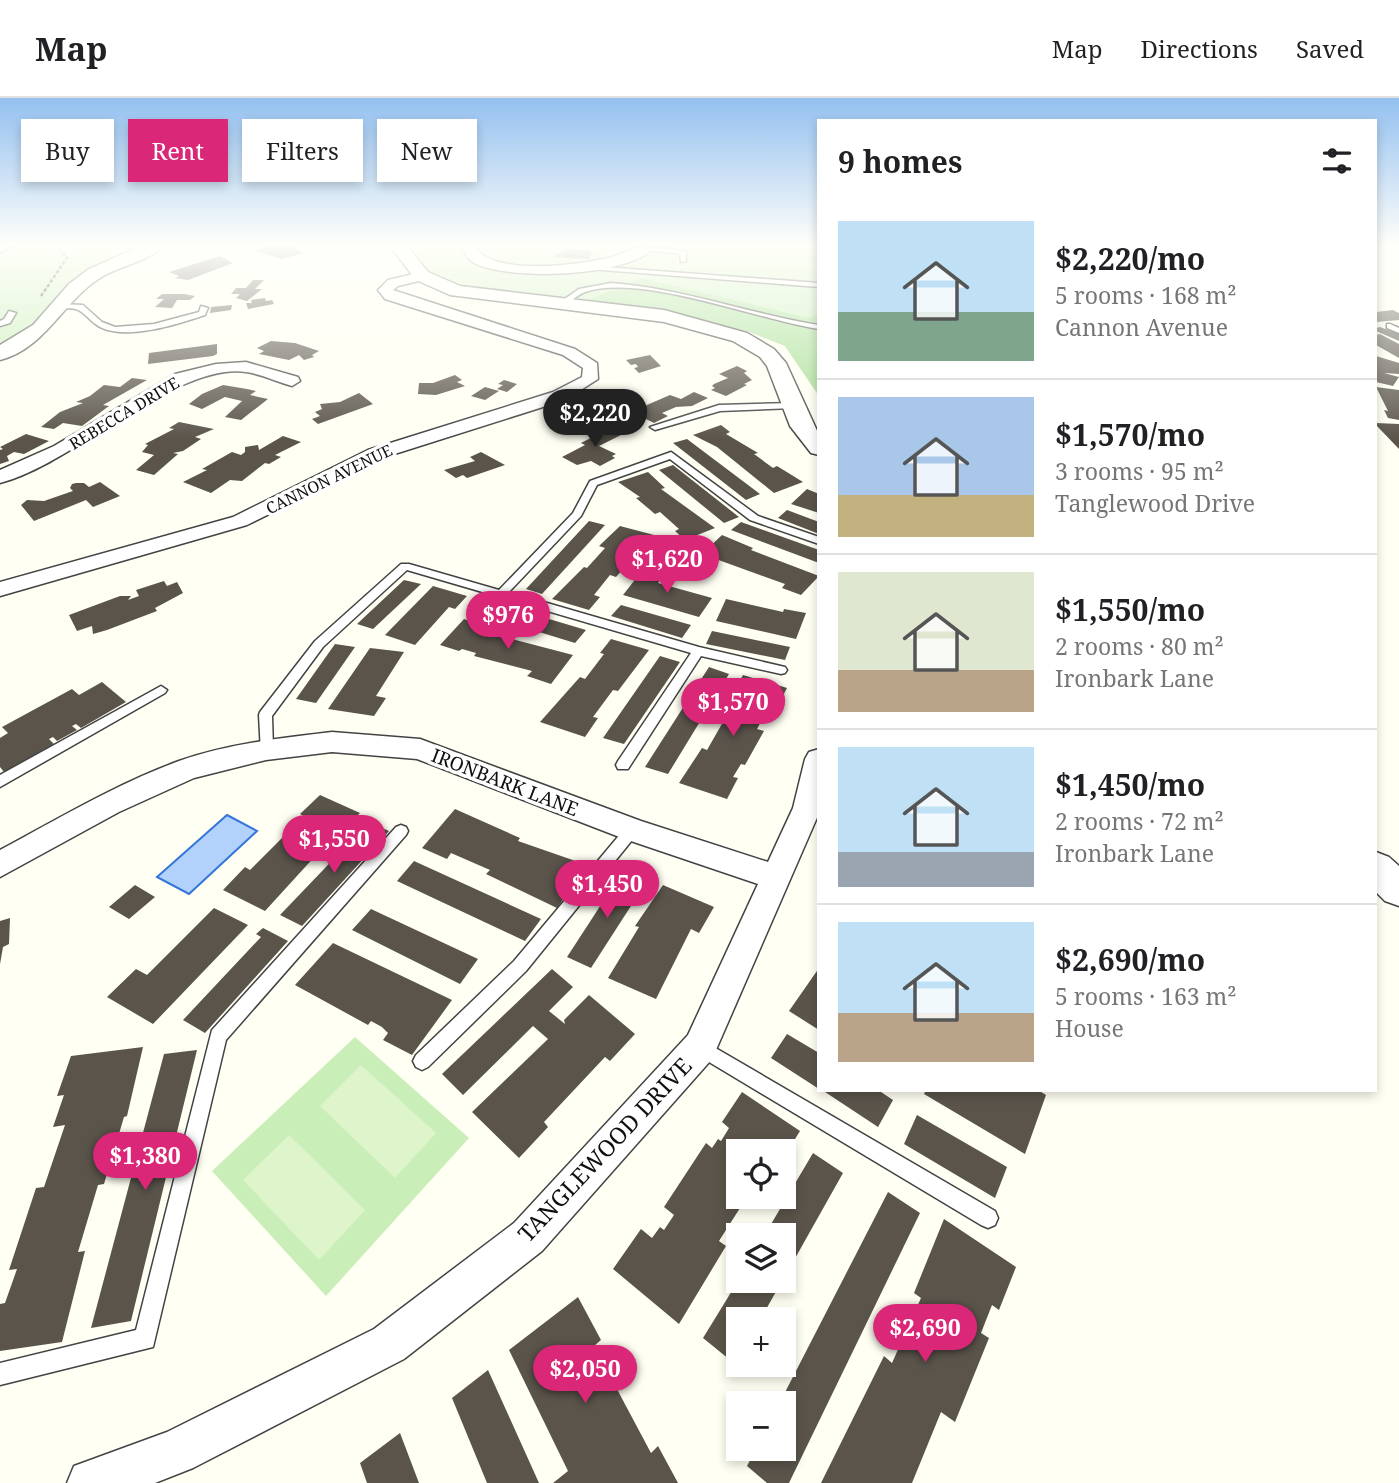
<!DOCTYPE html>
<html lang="en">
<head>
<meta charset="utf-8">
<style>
	:root { --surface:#fff; --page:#f2f2f2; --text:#202124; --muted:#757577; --line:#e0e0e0; --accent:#db2777 }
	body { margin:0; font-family:"Noto Serif",serif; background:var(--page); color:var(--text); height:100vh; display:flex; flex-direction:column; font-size:26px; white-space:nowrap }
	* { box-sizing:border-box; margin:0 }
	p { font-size:23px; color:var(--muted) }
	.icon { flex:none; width:38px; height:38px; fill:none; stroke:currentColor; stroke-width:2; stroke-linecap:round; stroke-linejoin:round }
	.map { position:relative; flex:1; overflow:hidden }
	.sheet { position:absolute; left:817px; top:21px; width:560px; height:973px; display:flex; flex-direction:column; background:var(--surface); border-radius:0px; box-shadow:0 4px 10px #0003 }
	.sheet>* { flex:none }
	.banner { position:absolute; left:21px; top:21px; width:665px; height:63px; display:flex; gap:14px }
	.tools { position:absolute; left:726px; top:1041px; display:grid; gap:14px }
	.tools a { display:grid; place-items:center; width:70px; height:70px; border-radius:0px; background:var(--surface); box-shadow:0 4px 10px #0003; font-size:35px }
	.price { position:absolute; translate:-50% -60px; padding:0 16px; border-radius:24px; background:var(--accent); color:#fff; font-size:23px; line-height:46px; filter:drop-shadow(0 2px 4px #0008) }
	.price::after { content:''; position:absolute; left:50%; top:42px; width:21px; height:16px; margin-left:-10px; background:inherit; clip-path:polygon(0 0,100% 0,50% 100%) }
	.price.active { background:#222; color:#fff }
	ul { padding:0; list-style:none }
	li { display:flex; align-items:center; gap:21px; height:175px; padding:0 21px }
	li+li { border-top:2px solid var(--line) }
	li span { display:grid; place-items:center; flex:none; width:196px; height:140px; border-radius:0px; color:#555 }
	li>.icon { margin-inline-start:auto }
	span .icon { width:84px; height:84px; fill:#fffc; stroke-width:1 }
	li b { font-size:30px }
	h2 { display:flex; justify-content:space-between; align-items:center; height:84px; padding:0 21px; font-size:30px }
	.pill { padding:0 24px; border-radius:0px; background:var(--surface); box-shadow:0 4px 10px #0003; font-size:24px; line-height:63px }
	.pill.active { background:var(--accent); color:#fff }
	header { display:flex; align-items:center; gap:42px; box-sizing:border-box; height:98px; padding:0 35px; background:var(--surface); border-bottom:2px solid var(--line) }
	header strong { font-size:33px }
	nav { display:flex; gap:38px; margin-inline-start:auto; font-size:24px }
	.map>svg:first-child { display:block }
	.green { fill:#c9eeb8 }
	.forest { fill:#a8e096 }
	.pitch { fill:#def4cb }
	.water { fill:#b3d2fb; stroke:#3375d9; stroke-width:2 }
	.building { fill:#5a544b }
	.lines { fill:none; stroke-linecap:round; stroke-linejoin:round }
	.service-casing { stroke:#434343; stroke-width:3 }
	.minor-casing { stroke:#434343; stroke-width:3 }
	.tertiary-casing { stroke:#434343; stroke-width:3 }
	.path { stroke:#323232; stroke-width:2.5; stroke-dasharray:3.5 2; stroke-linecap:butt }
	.service { fill:#fff; fill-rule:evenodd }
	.minor { fill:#fff; fill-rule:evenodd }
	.tertiary { fill:#fff; fill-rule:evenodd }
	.labels { text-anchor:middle; stroke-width:7; stroke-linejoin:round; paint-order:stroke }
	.far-street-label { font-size:16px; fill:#101010; stroke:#fff }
	.street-label { font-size:19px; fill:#101010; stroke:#fff }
	.near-street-label { font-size:23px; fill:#101010; stroke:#fff }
</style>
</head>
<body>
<header>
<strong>Map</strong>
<nav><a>Map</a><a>Directions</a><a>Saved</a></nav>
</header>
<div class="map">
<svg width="1399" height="1385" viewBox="0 0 1399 1385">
	<rect width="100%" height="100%" fill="#fffff3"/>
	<path class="green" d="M 0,148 L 155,148 L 121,161 L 0,256 Z
		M 398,148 L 819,148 L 819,298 L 785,248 L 747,233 L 438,187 Z
		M 355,939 L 469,1040 L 326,1198 L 212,1073 Z"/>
	<path class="forest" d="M 642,180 L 808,220 L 819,216 L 819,298 L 785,248 L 747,233 L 585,203 Z"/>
	<path class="pitch" d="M 361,967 L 436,1035 L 395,1080 L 320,1008 Z
		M 289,1037 L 365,1112 L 319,1162 L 243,1082 Z"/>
	<path class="water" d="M 227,717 L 257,733 L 189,796 L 157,779 Z"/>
	<path class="building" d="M 266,148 L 290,148 L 304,155 L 281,161 L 258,153 L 250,155 Z
		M 567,151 L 589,152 L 593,154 L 589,161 L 553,159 Z
		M 220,158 L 233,165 L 188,182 L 175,180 L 179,178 L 169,174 Z
		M 253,182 L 264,182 L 255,191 L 262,191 L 247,203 L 236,200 L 240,196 L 231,196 L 236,190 L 246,190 Z
		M 162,196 L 184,196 L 195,198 L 190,202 L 177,202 L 172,210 L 155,209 L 164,201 L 156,201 Z
		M 265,200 L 266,203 L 272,202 L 274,206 L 248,211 L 246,205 L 252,205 L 251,202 Z
		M 232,207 L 231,212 L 210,215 L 211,209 Z
		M 1393,212 L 1399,215 L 1399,222 L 1376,224 L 1376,214 Z
		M 1380,229 L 1399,236 L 1399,243 L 1376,233 L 1376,230 Z
		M 1380,236 L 1399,246 L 1399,260 L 1376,247 L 1376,237 Z
		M 271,243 L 295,245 L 319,253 L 312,257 L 314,259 L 304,262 L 299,257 L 289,262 L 259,256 L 264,253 L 257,250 Z
		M 217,246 L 217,256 L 213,258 L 148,266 L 149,255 Z
		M 650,257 L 661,268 L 639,275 L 634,270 L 638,269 L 636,266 L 631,267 L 626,262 Z
		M 1376,258 L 1399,265 L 1399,276 L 1384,275 L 1399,279 L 1393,288 L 1376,284 Z
		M 737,268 L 747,273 L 744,275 L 752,282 L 744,286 L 747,287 L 726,298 L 711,292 L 715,290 L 712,288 L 714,286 L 728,280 L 719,276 Z
		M 455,277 L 462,282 L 457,284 L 465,288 L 436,297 L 418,296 L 419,285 L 433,285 Z
		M 132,280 L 147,282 L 103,307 L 109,308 L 82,328 L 63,325 L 54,331 L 41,329 L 60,314 L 83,305 L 76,304 L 90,298 L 104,287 L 120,289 Z
		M 504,282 L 517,286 L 507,294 L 497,291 L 503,287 L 498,286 Z
		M 223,287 L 247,291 L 256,293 L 250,297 L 268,301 L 241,322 L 225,319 L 242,303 L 225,299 L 202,311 L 189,306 L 202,296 Z
		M 485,289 L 499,293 L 485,302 L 471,298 Z
		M 1376,289 L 1399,292 L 1399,322 L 1388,320 L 1384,312 L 1388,313 Z
		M 694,294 L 708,300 L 692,308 L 676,309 L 662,315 L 668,318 L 654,325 L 646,321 L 640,323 L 626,316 L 670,297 L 681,301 Z
		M 359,295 L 373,306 L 318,326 L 312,321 L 320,318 L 315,314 L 322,311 L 320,306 L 340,304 Z
		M 179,324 L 214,331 L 195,339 L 201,341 L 183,353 L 173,355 L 178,356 L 154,377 L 136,372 L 154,357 L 142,354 L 148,347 L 145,346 L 174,331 L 169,330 Z
		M 1376,325 L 1399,326 L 1399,351 L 1376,327 Z
		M 721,327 L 730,334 L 726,336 L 758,355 L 754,356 L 773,370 L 777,368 L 803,384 L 774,395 L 717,349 L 693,337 Z
		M 612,329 L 625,335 L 599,348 L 616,356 L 612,358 L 615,360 L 600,368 L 591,363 L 577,367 L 562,359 L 585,347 L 581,345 Z
		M 26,336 L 49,343 L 24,356 L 14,354 L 7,358 L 9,363 L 0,366 L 0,352 L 3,351 L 0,349 Z
		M 283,338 L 301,344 L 275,357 L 281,359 L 269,366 L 265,365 L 242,383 L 230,382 L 211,395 L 183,384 L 207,372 L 202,371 L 232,354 L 241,357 L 245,354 L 245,349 L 258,347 L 259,352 Z
		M 687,341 L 760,396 L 746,402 L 673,345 Z
		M 481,354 L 505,367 L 467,380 L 463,377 L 456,380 L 444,372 L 475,363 L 470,359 Z
		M 673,367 L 739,419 L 724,425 L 659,372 Z
		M 648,374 L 665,390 L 661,391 L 715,430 L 685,442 L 675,433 L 679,431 L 660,414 L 655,416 L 636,400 L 640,399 L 618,384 Z
		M 100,384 L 120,398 L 93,409 L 86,402 L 34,423 L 21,407 L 27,402 L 44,403 L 70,394 L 73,393 L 70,390 L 72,386 L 76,385 L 84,385 L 89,389 Z
		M 807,391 L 819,396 L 819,415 L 791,406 Z
		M 787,412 L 819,424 L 819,436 L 778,420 Z
		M 589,423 L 605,427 L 542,496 L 526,491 Z
		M 741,424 L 819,452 L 819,465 L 731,432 Z
		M 620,428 L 654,437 L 616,479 L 610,477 L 594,497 L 600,499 L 589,512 L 552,501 L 584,469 L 587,470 L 605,450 L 599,448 Z
		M 722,437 L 753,450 L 751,452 L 819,478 L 801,497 L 782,490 L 785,486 L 702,456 Z
		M 641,474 L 662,479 L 658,485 L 712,500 L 699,519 L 623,497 Z
		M 404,482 L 421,486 L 373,531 L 357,526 Z
		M 164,483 L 167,488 L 177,484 L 183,495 L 155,510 L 157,513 L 107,532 L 93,536 L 92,528 L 77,533 L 69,517 L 120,498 L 131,498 L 128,502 L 139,498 L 136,492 Z
		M 433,488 L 467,498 L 455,511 L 449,509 L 415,547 L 385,537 Z
		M 726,501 L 783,514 L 784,511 L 806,515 L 796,541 L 716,523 Z
		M 485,502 L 586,532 L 575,545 L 474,514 Z
		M 621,507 L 691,527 L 682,540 L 611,518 Z
		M 464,521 L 499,534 L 496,537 L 573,557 L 551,586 L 527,578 L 532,573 L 474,558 L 476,555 L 462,551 L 459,553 L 440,547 Z
		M 712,533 L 790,549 L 785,562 L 706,546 Z
		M 611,541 L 649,552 L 618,593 L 613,592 L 593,619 L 598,620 L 585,639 L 540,624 L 580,579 L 585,581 L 604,556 L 600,555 Z
		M 335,546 L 355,549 L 316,605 L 296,601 Z
		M 370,550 L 404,554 L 376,598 L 386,600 L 374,618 L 328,611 Z
		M 660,558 L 680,564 L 624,646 L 603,640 Z
		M 709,569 L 729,576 L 668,676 L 645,669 Z
		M 743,577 L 787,590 L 778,607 L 771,604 L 757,631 L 764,633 L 745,667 L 741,666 L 733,679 L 738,680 L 727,701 L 679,685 L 702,650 L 707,652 L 723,624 L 718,622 Z
		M 102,584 L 126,604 L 81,630 L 76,626 L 72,628 L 77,632 L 57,643 L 53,639 L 49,641 L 54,646 L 4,674 L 0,669 L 0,640 L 8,635 L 2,629 L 72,591 L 79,597 Z
		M 320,697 L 360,715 L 341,734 L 338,733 L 265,813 L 223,792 L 245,769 L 250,772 L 304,718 L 300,716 Z
		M 455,711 L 520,740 L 518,743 L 587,767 L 557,810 L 486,776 L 490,772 L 451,755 L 447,761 L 422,750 Z
		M 369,724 L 389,733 L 302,828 L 280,817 Z
		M 414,763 L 541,821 L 525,843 L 397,783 Z
		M 621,776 L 653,792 L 648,801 L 638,797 L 591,870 L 567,859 Z
		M 135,787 L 155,799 L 129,821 L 109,809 Z
		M 663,787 L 714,809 L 699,835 L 691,831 L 656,901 L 608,880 L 639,829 L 635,828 Z
		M 214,810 L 248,827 L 153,926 L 107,899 L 136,871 L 147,877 Z
		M 371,811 L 478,861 L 460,886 L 352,832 Z
		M 10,820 L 9,846 L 3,849 L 0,866 L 0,823 Z
		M 263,830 L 288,843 L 205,935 L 183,922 L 261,839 L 256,836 Z
		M 333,845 L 452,902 L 412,957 L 383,942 L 388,935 L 382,929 L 371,923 L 368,927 L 295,887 Z
		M 819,870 L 819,932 L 789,913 Z
		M 552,871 L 573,889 L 549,913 L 565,926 L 564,922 L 589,897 L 635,936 L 610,963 L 605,959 L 544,1024 L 548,1029 L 519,1060 L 472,1014 L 548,941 L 533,928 L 463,997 L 442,976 Z
		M 787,936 L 819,955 L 819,991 L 771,960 Z
		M 143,949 L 127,1018 L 124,1019 L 104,1086 L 98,1087 L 78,1154 L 85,1153 L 62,1244 L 0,1253 L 0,1206 L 5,1205 L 17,1171 L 9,1172 L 36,1090 L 44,1089 L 65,1027 L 53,1029 L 64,997 L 57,998 L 71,958 Z
		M 197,952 L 131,1223 L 91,1230 L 164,956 Z
		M 822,992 L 878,992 L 893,1002 L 878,1029 Z
		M 926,992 L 1038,992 L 1046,997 L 1025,1056 L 924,996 Z
		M 742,994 L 800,1033 L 784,1059 L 784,1054 L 738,1054 L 738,1099 L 747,1099 L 719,1143 L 726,1148 L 679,1226 L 613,1171 L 641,1131 L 652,1140 L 660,1129 L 664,1132 L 674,1117 L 664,1109 L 706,1045 L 712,1050 L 718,1041 L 721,1043 L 729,1030 L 722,1024 Z
		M 917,1017 L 1007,1069 L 995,1100 L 904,1046 Z
		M 813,1055 L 843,1075 L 784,1180 L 784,1138 L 764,1138 Z
		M 888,1094 L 920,1115 L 789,1385 L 767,1385 L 747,1368 L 756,1351 L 784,1351 L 784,1306 L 779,1306 Z
		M 944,1121 L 1016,1169 L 999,1212 L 992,1207 L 981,1235 L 989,1240 L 955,1324 L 941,1314 L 912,1385 L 821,1385 L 884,1258 L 892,1265 L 921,1200 L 914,1195 Z
		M 738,1183 L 782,1183 L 760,1222 L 738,1222 L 738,1260 L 735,1266 L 703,1240 Z
		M 578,1199 L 601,1242 L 594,1248 L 651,1355 L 658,1348 L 678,1385 L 553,1385 L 568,1373 L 509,1252 Z
		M 488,1272 L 539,1385 L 487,1385 L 452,1300 Z
		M 400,1335 L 419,1385 L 367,1385 L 360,1365 Z"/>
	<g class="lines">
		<g class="service-casing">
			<path id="service" d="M 4,148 L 14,148 L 0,154 L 0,150 Z
				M 646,149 L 686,153 L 686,163 L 681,164 L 680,156 L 644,152 Z
				M 591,168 L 819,185 L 819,189 L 589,171 Z
				M 611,185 C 683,190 749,216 819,227 L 819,231 C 758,222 641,175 585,194 C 577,197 570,204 563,209 L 556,207 L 579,191 Z
				M 61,206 L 83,207 L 102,224 L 115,229 L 154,226 L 199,214 L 201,208 L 208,210 L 205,217 C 178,226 129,242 102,230 C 93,226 88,218 80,213 C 74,209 65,211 58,210 L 58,206 Z
				M 9,213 L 16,215 L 10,225 L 0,228 L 0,223 L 4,221 Z
				M 1390,226 L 1399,230 L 1399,235 L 1387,230 L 1387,226 Z
				M 792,305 L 795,306 L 795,310 L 720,313 L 655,332 L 650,329 L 719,307 Z
				M 671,354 L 758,418 L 819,439 L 819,446 L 750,422 L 670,361 L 597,387 L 581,418 L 509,494 L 699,549 L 785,569 L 787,572 L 785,575 L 781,576 L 701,558 L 628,671 L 618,671 L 616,667 L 618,663 L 691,555 L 407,472 L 323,549 L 272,618 L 273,652 L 266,657 L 261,655 L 259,617 L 260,614 L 315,543 L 401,466 L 409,466 L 499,492 L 573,415 L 590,383 Z
				M 161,588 L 167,592 L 165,595 L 0,689 L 0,677 Z
				M 632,726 L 637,728 L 639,732 L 637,736 L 526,873 L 428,969 L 422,972 L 416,969 L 413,963 L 416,957 L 514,863 L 627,728 Z
				M 401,727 L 406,729 L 408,733 L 406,737 L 226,942 L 153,1249 L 0,1287 L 0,1265 L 136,1232 L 212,932 L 396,729 Z
				M 700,941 L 995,1113 L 998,1120 L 995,1127 L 988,1130 L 981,1127 L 694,955 L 691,949 L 694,943 Z"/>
		</g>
		<g class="minor-casing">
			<path id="minor" d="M 461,148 L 474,148 C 494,179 576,167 608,160 C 621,158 642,143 653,151 C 624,179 509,183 474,165 C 468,161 464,154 461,148 Z
				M 422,174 L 429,178 L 427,181 L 398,188 L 393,192 L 575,251 L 597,265 L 598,281 L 565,302 L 382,360 L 247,427 L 0,498 L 0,484 L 233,419 L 368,352 L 553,294 L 582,279 L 583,270 L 563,257 L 385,201 L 378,192 L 388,182 Z
				M 246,264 L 298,279 L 300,283 L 292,288 C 277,284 261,276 246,274 C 177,264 74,366 0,385 L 0,372 L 54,348 L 175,276 L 216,266 Z
				M 332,634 L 420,641 L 641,723 L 768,764 L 793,710 L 805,661 L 809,654 L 819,651 L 819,715 L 712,961 L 542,1153 L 404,1261 L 193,1370 L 155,1385 L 67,1385 L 74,1368 L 167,1334 L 374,1231 L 514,1125 L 688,937 L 758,786 L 622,740 L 417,661 L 332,654 L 266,662 L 194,680 L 119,714 L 0,779 L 0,752 C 58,721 116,686 179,663 C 227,646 281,640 332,634 Z"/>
		</g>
		<g class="tertiary-casing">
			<path id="tertiary" d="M 141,148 L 163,148 C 148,164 118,168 100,180 C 63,203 45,251 0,262 L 0,247 L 33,227 L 69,186 L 89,171 Z
				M 390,148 L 407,148 L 428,174 L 460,188 L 664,212 L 747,235 L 774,251 L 786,265 L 819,337 L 819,357 L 811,355 L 790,328 L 767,268 L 760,259 L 733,243 L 664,224 L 450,197 L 416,182 Z
				M 1376,754 L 1389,759 L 1399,768 L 1399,808 L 1385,803 L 1376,794 Z"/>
		</g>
		<path class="path" d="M 41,198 L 67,160 L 57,148"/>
		<use href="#service" class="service"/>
		<use href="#minor" class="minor"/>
		<use href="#tertiary" class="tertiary"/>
	</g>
	<linearGradient id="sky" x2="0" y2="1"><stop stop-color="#93c0f0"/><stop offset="0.43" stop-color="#fffffa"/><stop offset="1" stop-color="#fffffa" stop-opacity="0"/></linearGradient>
	<rect width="1399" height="342" fill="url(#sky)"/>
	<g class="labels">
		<g class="far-street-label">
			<text transform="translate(124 315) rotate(-31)" y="6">REBECCA DRIVE</text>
			<text transform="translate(329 381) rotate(-26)" y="6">CANNON AVENUE</text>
		</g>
		<g class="street-label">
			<text transform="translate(505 684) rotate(21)" y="7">IRONBARK LANE</text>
		</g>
		<g class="near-street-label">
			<text transform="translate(605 1052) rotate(-47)" y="8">TANGLEWOOD DRIVE</text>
		</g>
	</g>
</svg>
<div class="tools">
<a><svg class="icon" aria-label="locate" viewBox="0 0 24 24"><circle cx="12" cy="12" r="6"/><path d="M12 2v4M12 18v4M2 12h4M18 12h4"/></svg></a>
<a><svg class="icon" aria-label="layers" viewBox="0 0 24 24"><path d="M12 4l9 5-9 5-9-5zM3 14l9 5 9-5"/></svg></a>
<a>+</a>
<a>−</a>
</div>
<b class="price active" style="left:595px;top:351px">$2,220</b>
<b class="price" style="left:667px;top:497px">$1,620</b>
<b class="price" style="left:508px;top:553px">$976</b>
<b class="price" style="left:733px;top:640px">$1,570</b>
<b class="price" style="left:334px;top:777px">$1,550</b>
<b class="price" style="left:607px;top:822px">$1,450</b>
<b class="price" style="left:145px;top:1094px">$1,380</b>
<b class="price" style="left:925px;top:1266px">$2,690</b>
<b class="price" style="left:585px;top:1307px">$2,050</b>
<div class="banner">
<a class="pill">Buy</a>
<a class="pill active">Rent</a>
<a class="pill">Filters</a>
<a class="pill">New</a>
</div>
<section class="sheet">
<h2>9 homes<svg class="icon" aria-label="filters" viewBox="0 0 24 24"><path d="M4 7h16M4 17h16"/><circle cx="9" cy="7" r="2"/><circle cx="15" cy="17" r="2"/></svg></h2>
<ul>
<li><span style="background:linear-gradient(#bfe0f5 65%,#7fa58c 0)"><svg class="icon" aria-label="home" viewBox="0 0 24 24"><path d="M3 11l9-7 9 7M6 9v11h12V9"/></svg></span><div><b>$2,220/mo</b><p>5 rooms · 168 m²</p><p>Cannon Avenue</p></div></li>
<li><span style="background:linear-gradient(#a9c7e8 70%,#c2b280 0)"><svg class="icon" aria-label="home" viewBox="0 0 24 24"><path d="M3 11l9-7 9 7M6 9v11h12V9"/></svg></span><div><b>$1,570/mo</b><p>3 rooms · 95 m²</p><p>Tanglewood Drive</p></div></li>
<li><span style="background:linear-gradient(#dfe7d0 70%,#b9a48a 0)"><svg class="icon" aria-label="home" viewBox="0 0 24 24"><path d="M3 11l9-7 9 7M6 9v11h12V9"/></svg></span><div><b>$1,550/mo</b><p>2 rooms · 80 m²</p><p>Ironbark Lane</p></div></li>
<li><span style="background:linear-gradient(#bfe0f5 75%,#9aa5b1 0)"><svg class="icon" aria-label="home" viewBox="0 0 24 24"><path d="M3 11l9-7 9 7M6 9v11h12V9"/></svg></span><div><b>$1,450/mo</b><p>2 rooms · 72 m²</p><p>Ironbark Lane</p></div></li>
<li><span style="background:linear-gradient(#bfe0f5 65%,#b9a48a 0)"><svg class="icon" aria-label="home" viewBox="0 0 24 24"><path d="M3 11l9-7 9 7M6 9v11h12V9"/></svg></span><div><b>$2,690/mo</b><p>5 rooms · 163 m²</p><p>House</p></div></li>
</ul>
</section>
</div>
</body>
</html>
